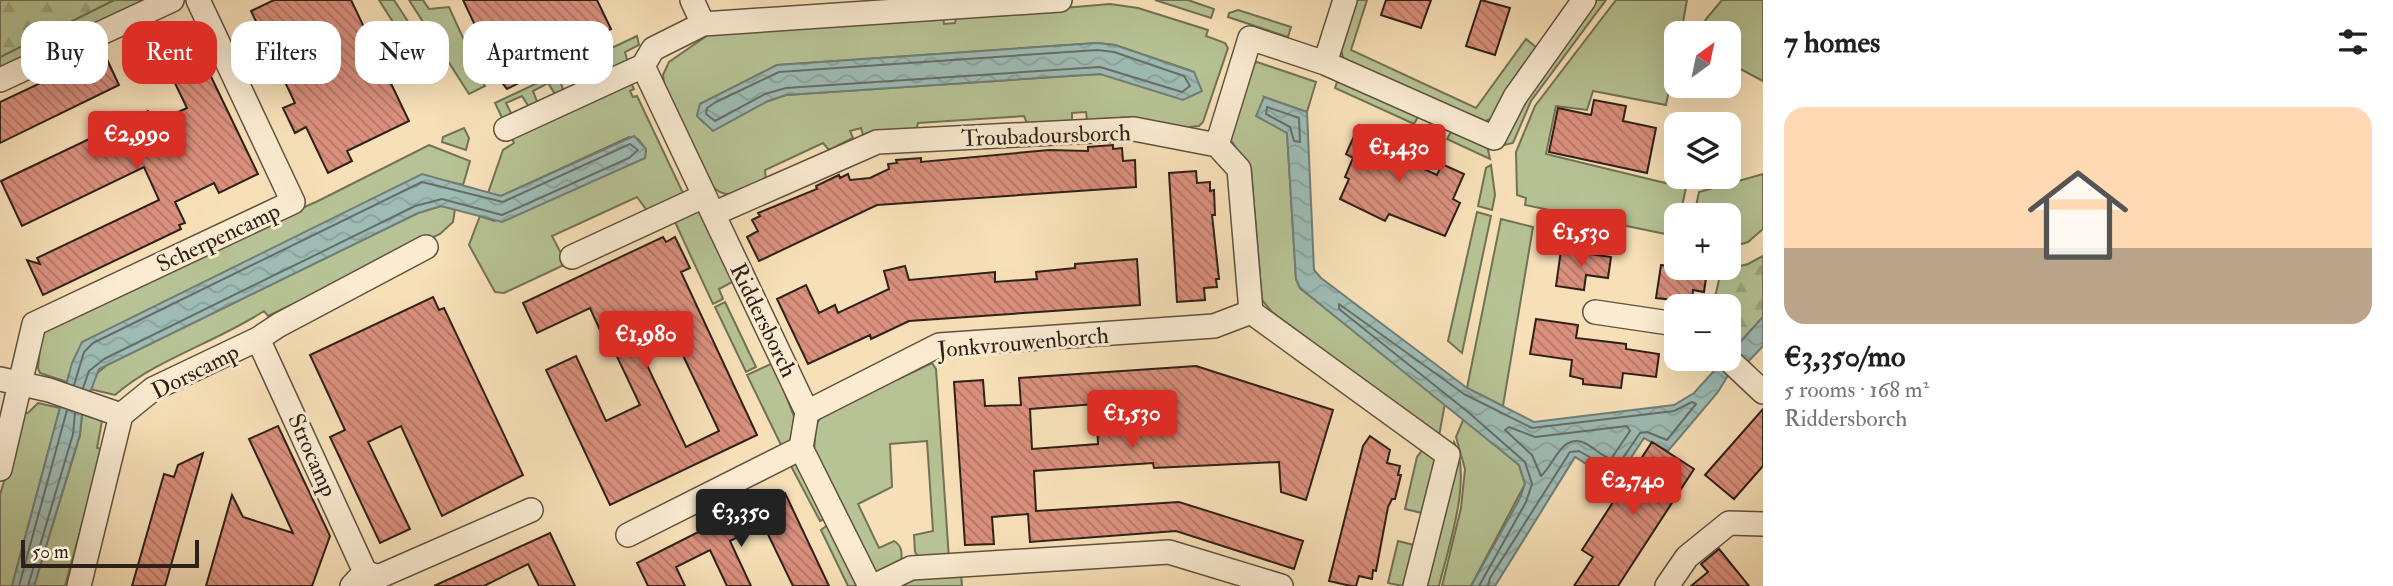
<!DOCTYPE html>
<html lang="en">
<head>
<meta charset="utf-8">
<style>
	:root { --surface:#fff; --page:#f2f2f2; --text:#202124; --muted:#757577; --accent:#d93025 }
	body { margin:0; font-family:"IM FELL Double Pica",serif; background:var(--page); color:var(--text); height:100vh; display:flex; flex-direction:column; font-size:26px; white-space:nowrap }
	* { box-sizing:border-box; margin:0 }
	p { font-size:23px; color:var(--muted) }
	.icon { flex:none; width:38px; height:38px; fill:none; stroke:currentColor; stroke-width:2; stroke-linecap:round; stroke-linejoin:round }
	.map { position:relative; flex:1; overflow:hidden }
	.details { display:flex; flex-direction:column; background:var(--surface); width:630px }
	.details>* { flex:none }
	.banner { position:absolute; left:21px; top:21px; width:665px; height:63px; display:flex; gap:14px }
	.needle { width:46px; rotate:33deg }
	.controls { position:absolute; left:1664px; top:21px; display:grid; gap:14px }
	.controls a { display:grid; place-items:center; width:77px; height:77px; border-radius:14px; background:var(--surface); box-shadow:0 7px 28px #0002; font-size:35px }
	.scale { position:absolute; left:21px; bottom:18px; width:178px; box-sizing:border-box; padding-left:7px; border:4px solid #2e2119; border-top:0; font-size:19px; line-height:24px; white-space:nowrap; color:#2e2119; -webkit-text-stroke:5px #faebd1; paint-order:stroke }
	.price { position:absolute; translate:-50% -60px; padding:0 16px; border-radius:7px; background:var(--accent); color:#fff; font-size:23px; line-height:46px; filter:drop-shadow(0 2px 4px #0008) }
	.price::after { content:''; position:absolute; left:50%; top:42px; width:21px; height:16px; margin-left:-10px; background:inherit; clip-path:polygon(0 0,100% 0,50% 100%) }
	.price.selected { background:#222; color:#fff }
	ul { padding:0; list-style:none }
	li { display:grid; align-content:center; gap:14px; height:371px; padding:0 21px }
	li span { display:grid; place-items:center; height:217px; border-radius:21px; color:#555 }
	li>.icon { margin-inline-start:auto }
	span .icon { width:126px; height:126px; fill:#fffc; stroke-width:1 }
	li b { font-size:30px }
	h2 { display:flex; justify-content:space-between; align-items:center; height:84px; padding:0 21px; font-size:30px }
	.chip { padding:0 24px; border-radius:21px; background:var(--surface); box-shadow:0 7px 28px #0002; font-size:24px; line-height:63px }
	.chip.selected { background:var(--accent); color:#fff }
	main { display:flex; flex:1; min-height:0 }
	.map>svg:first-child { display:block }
	.green { fill:#b7c394; stroke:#727256; stroke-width:2; fill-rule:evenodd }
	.forest { fill:url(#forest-firs); stroke:#727256; stroke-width:2 }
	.water { fill:url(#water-waves); stroke:#717e77; stroke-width:2 }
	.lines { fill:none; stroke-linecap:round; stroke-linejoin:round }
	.shore { stroke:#666e67; stroke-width:2 }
	.building { fill:url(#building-back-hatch); stroke:#2e2119; stroke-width:2; fill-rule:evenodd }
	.street-casing { stroke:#605141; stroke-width:26 }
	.street { stroke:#faebd1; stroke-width:23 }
	.labels { text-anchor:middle; stroke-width:6; stroke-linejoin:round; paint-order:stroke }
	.street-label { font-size:23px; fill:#2e2119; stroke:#faebd1 }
</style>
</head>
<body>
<main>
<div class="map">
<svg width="1763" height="586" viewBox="0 0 1763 586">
	<defs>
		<pattern id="forest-firs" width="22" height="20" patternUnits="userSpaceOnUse" patternTransform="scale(1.75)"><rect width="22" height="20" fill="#b7c394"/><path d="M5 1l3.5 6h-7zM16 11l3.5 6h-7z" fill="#9ea77f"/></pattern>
		<pattern id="water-waves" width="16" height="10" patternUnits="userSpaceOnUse" patternTransform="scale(1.75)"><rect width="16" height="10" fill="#9ebcb5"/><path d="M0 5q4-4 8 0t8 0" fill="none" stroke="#88a19b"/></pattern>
		<pattern id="building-back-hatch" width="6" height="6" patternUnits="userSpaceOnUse" patternTransform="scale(1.75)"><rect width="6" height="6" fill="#db907d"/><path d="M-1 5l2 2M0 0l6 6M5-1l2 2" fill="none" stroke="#b27566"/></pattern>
	</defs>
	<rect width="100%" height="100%" fill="#f7e0b8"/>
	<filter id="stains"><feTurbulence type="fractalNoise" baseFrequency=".00286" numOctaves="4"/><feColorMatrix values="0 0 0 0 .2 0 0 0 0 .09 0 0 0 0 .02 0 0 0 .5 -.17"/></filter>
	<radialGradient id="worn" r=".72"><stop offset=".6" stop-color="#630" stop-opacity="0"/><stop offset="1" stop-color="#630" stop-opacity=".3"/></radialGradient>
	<path class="green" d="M 114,0 L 153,0 L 0,76 L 0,57 Z
		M 379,0 L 394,0 L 422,43 L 410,49 Z
		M 409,0 L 423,0 L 429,9 L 449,7 L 485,86 L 469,94 Z
		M 1155,0 L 1188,0 L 1214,9 L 1211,18 Z
		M 1357,0 L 1367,0 L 1351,50 L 1476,108 L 1526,39 L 1537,48 L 1492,118 L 1484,122 L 1344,61 L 1341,50 Z
		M 1594,0 L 1606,0 L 1531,101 L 1513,143 L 1504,145 L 1507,124 Z
		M 1616,0 L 1687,0 L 1681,33 L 1676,33 L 1676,54 L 1666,105 L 1593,91 L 1587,110 L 1556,106 L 1546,154 L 1686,188 L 1680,215 L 1676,215 L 1675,236 L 1525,205 L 1526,198 L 1517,195 L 1516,152 L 1535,106 Z
		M 1722,0 L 1763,0 L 1763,81 L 1729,63 L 1729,33 L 1701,33 L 1706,19 Z
		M 1110,4 L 1138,8 L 1208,30 L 1206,36 L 1225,43 L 1228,48 L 1203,122 L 1199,126 L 1190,127 L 1188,133 L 1134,117 L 1087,120 L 1086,112 L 1072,113 L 1072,121 L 1027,123 L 1024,116 L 918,123 L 916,131 L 863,135 L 861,128 L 850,131 L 853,138 L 829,150 L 823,143 L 765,170 L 766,180 C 748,188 729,204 712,186 L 665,89 L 663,75 L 669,62 L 708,35 L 943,17 L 944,24 L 955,23 L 956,17 ZM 1097,43 L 1115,45 L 1186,69 L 1194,72 L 1196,80 L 1100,74 L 786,95 L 704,123 L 697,116 L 700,104 L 777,65 Z
		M 1238,10 L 1291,27 L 1288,37 L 1228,17 L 1229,13 Z
		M 637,36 L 639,45 L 625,52 L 628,63 L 609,74 L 601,58 L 585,66 L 591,79 L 581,83 L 575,71 L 559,78 L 564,92 L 555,94 L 548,83 L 533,91 L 538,104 L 529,107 L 522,96 L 506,103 L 514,119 L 505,124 L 495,103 Z
		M 1257,62 L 1316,82 L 1307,112 L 1264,97 L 1287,133 L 1296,279 L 1300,288 L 1445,403 L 1439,436 L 1272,312 L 1262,300 L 1251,170 L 1228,136 L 1252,65 Z
		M 1339,76 L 1418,117 L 1414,124 L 1335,88 Z
		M 631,83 L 634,89 L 630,91 L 633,97 L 637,96 L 683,193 L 648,212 L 637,197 L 552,236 L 565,261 L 564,265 L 504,293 L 495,292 L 469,245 L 480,216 L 494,221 L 645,158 L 646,149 L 638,139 L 629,137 L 501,196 L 488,193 L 503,150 L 514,143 L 511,137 Z
		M 464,128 L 469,138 L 466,150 L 442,142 L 443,137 Z
		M 1452,130 L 1487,145 L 1490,159 L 1447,139 Z
		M 429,145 L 470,161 L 463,185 L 422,175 L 69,374 L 67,382 L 40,373 L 38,368 L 42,328 L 65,313 L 318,201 Z
		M 1491,165 L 1495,195 L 1492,210 L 1478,206 L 1486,168 Z
		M 1763,174 L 1763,229 L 1748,242 L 1729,248 L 1729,215 L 1694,215 L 1699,192 Z
		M 441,206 L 455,209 L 453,222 L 440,234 L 268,316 L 264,311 C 217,342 158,358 115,395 L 90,389 L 95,375 L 107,365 L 418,213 Z
		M 699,208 L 734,281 L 719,289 L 723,299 L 713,304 L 675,222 Z
		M 1477,212 L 1491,216 L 1462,353 L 1448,341 Z
		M 1501,219 L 1533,227 L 1503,406 L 1467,388 Z
		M 725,302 L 756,367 L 746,372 L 715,307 Z
		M 773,363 L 795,419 L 792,439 L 782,447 L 747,375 Z
		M 932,363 L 936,369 L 949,559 L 920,559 L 915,552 L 914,535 L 933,531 L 927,441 L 890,444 L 892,487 L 858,504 L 879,548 L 894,541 C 903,546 902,555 901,564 L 884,575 L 873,572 L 814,452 L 816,425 L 822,415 Z
		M 38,403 L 60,408 L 12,586 L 0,586 L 0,495 L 24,413 L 28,413 Z
		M 82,414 L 102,421 L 97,448 L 103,449 L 65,586 L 34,586 L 80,435 Z
		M 1464,418 L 1519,465 L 1525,484 L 1471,586 L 1442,586 L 1461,508 L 1465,469 L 1456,437 Z
		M 1454,442 C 1473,477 1448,548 1439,586 L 1421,586 Z
		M 1426,445 L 1436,462 L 1422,513 L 1405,509 L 1417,457 Z
		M 796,459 L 827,518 L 820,521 L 791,466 Z
		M 830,523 L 859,586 L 848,586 L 821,530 Z
		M 1398,541 L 1414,545 L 1403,586 L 1388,583 Z
		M 961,573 L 962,586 L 899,586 L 919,577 Z"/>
	<path class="forest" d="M 0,0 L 114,0 L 0,57 Z
		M 1763,256 L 1763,317 L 1733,350 L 1729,346 L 1729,306 L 1713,306 L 1721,271 L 1748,264 Z"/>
	<path class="water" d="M 1097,43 L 1115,45 L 1194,72 L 1202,91 L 1183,100 L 1100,74 L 786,95 L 768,101 L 713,131 L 697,116 L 700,104 L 777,65 Z
		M 1264,97 L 1307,112 L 1314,270 L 1321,278 L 1467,388 L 1534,422 L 1674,405 L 1694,393 L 1763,317 L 1763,346 L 1746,364 L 1730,372 L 1718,392 L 1668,451 L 1644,438 L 1615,482 L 1575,457 L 1495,586 L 1471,586 L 1519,500 L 1525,484 L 1519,465 L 1300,288 L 1296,279 L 1287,133 L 1256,116 Z
		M 634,136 L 646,149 L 645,158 L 502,222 L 441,206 L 418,213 L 99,369 L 82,414 L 80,434 L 34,586 L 12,586 L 72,363 L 82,342 L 422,174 L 501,196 Z"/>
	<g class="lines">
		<path class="shore" d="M 1097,50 L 1114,52 L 1184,76 L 1190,86 L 1182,92 L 1100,67 L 786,88 L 765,94 L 715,121 L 706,114 L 707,108 L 716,102 L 779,72 Z
			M 1267,107 L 1299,118 L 1300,142 L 1294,141 L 1290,127 L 1266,114 Z
			M 74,385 L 84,352 L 93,343 L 422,182 L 503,202 L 630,144 L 638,150 L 629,158 L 502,215 L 442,199 L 415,206 L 104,359 L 89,371 L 83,388
			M 1627,426 L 1630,431 L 1611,459 C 1601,456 1593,446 1582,442 C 1561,435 1553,466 1541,476 L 1532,455 L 1505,430 L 1509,427 L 1535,437 Z
			M 19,586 L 67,410
			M 28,586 L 73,434 L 75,413
			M 1479,586 L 1526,502 L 1532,484 L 1525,462 L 1468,412 L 1339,309 L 1339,304 L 1464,394 L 1532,428 L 1674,411 L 1692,402 L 1696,404 L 1667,440 L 1647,432 L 1640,433 L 1614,471 L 1579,451 L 1570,452 L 1490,578 L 1488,586"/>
	</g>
	<path class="building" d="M 274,0 L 351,0 L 409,121 L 347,151 L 352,161 L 328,173 L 306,127 L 295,133 L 283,108 L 295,103 L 251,11 Z
		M 463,0 L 597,0 L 611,29 L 542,62 L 545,70 L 507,89 L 496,75 L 491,78 L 476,45 L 483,42 Z
		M 1386,0 L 1431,0 L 1421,28 L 1381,15 Z
		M 1481,0 L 1510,8 L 1495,55 L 1466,46 Z
		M 189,31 L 258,174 L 219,193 L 214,183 L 175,202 L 185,223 L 179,225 L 181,229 L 43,295 L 27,260 L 40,264 L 37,258 L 159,200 L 144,167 L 22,226 L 1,181 L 148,111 L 154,123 L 187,108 L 157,46 Z
		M 104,53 L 119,85 L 0,143 L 0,102 Z
		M 1594,100 L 1626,106 L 1623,121 L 1656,128 L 1647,173 L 1549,152 L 1558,108 L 1591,115 Z
		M 1359,125 L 1404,146 L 1399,158 L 1437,175 L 1442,164 L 1464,174 L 1453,199 L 1460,203 L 1445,236 L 1389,214 L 1385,221 L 1340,199 L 1349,179 L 1345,177 L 1353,158 L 1346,154 Z
		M 1113,145 L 1113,149 L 1122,148 L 1123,161 L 1135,160 L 1136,187 L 877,205 L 759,261 L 747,237 L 758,231 L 752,220 L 760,216 L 758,213 L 817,189 L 816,186 L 839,175 L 840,178 L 848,174 L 850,180 L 870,178 L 889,169 L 888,164 L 897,163 L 896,160 L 921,158 L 921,162 L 1049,150 L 1088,151 L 1088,147 Z
		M 1196,171 L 1197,183 L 1210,182 L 1210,191 L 1214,190 L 1215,215 L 1212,215 L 1219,279 L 1216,279 L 1217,287 L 1204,288 L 1205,300 L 1177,302 L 1169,173 Z
		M 663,237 L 666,242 L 675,237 L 690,268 L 681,272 L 757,435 L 610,505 L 546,370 L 576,356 L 606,421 L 640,405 L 613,348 L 609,350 L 590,308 L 537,333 L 523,303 ZM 667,322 L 719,431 L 686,447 L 634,338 Z
		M 1561,250 L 1611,257 L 1608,278 L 1586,275 L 1584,290 L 1556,286 Z
		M 1137,259 L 1140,305 L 909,321 L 871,339 L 870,335 L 808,364 L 777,299 L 806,285 L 819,313 L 835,305 L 838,313 L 889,289 L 884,271 L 905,266 L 909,280 L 995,272 L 995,282 L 1037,279 L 1036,272 L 1075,268 L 1075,264 Z
		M 1661,265 L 1707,271 L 1704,292 L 1693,290 L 1692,302 L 1656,298 Z
		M 433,297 L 439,310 L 444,308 L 523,475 L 442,516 L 401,426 L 368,442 L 410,529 L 380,543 L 330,437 L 345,430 L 310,355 Z
		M 1536,319 L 1578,325 L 1576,338 L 1626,344 L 1626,349 L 1659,354 L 1656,377 L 1623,373 L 1621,388 L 1583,384 L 1583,379 L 1570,376 L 1572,360 L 1530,354 Z
		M 1196,366 L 1333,410 L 1306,500 L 1281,492 L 1279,462 L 1154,468 L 1153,463 L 1034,471 L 1036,511 L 1179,502 L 1303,541 L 1294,569 L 1176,531 L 1030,542 L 1028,514 L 992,517 L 994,544 L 965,545 L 954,382 L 983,380 L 985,406 L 1021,405 L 1019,378 ZM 1096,404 L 1098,444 L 1032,449 L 1030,409 Z
		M 1763,409 L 1763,466 L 1734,499 L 1705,475 Z
		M 278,426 L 330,536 L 312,586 L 206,586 L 232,495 L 243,517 L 293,533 L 249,439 Z
		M 1370,436 L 1390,450 L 1387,463 L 1400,466 L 1398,475 L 1401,475 L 1395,499 L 1392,499 L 1388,507 L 1376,571 L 1373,570 L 1372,579 L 1359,576 L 1356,586 L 1351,586 L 1329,581 L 1363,446 Z
		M 1652,442 L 1694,469 L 1618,586 L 1574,586 L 1593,557 L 1582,550 Z
		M 203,453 L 165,586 L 132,586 L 164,474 L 174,477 L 178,465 Z
		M 785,493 L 829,586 L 793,586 L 763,524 L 730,541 L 751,586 L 727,586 L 710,550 L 676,567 L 685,586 L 648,586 L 637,563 L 722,520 L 760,517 L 755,507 Z
		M 550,533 L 575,586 L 539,586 L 528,564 L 484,586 L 434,586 Z
		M 1719,549 L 1749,586 L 1691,586 L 1708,572 L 1701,564 Z"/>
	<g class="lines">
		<g class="street-casing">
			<path id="street" d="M 692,0 L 703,24
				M 1325,63 L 1345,0
				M 643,66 L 807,412 L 801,448 L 870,586
				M 0,80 L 172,0
				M 506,129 L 643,66 L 653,49 L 703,24 L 1060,0
				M 1217,145 L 1250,38 L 1325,63 L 1494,138 L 1515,97 L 1584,0
				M 713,214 L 877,142 L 1134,129 L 1217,145 L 1239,169 L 1251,312 L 1448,455 L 1415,586
				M 572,257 L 704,196
				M 1595,312 L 1676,324
				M 258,339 L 365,572
				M 1728,359 L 1763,392
				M 0,379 L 49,390 L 121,415
				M 807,412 L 939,345 L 1214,326 L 1251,312
				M 0,469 L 34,324 L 293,202 L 198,0
				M 628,535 L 801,448
				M 79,586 L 121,415 L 153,389 L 258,339 L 279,325 L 426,247
				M 352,586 L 365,572 L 378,577 L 531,510
				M 874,586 L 911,568 L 1169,552 L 1281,586
				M 1667,586 L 1687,557 L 1729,523 L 1763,524"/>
		</g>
		<use href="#street" class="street"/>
	</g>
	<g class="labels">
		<g class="street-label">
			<text transform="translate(1046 135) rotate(-2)" y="8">Troubadoursborch</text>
			<text transform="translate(218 237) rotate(-25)" y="8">Scherpencamp</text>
			<text transform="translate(764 320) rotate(64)" y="8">Riddersborch</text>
			<text transform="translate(1023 342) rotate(-5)" y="8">Jonkvrouwenborch</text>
			<text transform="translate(195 371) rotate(-27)" y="8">Dorscamp</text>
			<text transform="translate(313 455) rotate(66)" y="8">Strocamp</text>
		</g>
	</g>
	<rect width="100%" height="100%" filter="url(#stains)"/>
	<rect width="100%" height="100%" fill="url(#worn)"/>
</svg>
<div class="controls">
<a><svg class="needle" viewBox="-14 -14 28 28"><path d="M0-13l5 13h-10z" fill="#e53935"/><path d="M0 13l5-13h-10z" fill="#757577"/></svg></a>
<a><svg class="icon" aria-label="layers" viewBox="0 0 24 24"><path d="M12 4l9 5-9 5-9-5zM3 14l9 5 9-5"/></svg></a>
<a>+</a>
<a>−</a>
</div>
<div class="scale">50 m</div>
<b class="price" style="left:137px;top:171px">€2,990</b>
<b class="price" style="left:1399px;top:184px">€1,430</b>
<b class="price" style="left:1581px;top:269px">€1,530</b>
<b class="price" style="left:646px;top:371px">€1,980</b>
<b class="price" style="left:1132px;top:450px">€1,530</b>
<b class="price" style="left:1633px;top:517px">€2,740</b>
<b class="price selected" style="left:741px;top:549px">€3,350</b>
<div class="banner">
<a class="chip">Buy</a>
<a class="chip selected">Rent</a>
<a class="chip">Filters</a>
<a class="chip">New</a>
<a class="chip">Apartment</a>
</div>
</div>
<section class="details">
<h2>7 homes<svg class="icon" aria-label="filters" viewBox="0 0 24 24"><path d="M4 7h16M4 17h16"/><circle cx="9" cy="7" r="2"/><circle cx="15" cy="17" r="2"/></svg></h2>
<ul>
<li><span style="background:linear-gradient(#ffd9b3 65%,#b9a48a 0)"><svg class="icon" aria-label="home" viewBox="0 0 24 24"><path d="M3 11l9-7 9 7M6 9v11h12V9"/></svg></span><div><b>€3,350/mo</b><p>5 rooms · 168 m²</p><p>Riddersborch</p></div></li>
</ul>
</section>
</main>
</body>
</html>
